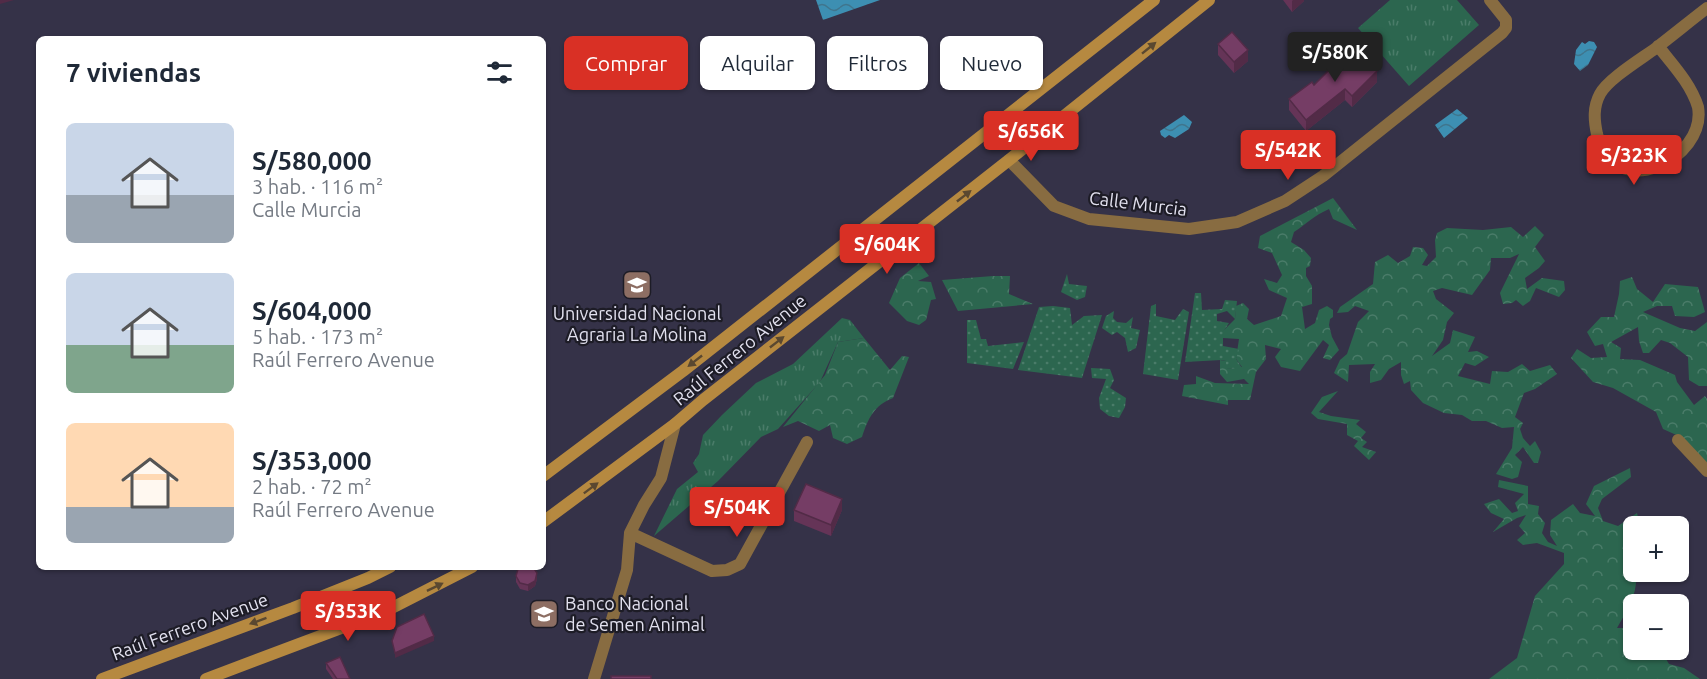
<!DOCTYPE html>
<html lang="es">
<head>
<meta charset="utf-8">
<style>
	:root { --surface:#fff; --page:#f6f6f7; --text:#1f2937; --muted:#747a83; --accent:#d93025 }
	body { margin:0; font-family:Ubuntu,sans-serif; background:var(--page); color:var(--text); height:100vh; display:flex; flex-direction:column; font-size:22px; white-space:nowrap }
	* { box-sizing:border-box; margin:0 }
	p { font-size:20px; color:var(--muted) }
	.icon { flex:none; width:33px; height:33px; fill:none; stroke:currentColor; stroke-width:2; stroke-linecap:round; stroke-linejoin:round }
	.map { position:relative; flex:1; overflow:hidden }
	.panel { position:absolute; left:36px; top:36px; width:510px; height:534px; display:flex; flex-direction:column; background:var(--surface); border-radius:9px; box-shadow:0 2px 4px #0004 }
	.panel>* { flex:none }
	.hud { position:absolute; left:564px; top:36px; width:570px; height:54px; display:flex; gap:12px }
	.buttons { position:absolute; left:1623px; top:516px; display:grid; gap:12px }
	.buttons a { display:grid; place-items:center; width:66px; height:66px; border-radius:9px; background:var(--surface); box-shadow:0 2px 4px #0004; font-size:30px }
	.price { position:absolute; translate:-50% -51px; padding:0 14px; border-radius:6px; background:var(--accent); color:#fff; font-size:20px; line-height:39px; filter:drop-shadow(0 2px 3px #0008) }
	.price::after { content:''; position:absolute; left:50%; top:36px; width:18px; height:14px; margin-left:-9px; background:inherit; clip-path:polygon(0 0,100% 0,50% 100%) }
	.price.active { background:#222; color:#fff }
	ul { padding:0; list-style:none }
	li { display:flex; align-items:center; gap:18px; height:150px; padding:0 30px }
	li span { display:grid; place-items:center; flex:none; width:168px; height:120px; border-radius:9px; color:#555 }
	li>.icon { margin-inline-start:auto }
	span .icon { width:72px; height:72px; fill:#fffc; stroke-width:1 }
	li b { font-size:26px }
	h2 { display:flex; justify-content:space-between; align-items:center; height:72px; padding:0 30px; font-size:26px }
	.tag { padding:0 21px; border-radius:9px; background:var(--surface); box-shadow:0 2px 4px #0004; font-size:21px; line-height:54px }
	.tag.active { background:var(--accent); color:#fff }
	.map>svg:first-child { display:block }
	.grass { fill:url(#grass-tufts) }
	.forest { fill:url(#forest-crowns) }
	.garden { fill:url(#garden-dots) }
	.water { fill:url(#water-waves) }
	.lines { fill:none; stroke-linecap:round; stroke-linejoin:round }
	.street { stroke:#886c41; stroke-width:12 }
	.secondary { stroke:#b68940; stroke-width:12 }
	.wall { fill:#653457 }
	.shaded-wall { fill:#522b47 }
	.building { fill:#753d65; stroke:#522b47; stroke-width:1.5 }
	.oneway { fill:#5a4830 }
	.labels { text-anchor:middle; stroke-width:4.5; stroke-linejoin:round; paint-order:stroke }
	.street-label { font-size:18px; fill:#e2e1ef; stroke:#1d1c26 }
	.poi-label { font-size:18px; fill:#e2e1ef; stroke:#1d1c26 }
</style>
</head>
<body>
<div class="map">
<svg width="1707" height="679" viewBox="0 0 1707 679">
	<defs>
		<pattern id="grass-tufts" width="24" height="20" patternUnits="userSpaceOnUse" patternTransform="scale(1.5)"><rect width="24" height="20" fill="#2c664f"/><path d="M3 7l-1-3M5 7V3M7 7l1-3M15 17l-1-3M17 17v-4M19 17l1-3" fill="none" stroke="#4a7c69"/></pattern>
		<pattern id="forest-crowns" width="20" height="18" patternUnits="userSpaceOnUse" patternTransform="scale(1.5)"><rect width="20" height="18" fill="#2c664f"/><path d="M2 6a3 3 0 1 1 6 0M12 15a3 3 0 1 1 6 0" fill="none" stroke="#4a7c69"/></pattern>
		<pattern id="garden-dots" width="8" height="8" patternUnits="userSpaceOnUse" patternTransform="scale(1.5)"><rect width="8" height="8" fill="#2c664f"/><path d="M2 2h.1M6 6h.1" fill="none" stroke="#4a7c69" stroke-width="1.8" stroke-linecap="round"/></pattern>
		<pattern id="water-waves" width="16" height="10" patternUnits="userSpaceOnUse" patternTransform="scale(1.5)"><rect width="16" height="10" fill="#3d8fb2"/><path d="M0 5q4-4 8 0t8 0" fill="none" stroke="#3f758d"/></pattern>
	</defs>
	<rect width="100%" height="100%" fill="#353248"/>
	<path class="grass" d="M 1390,0 L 1457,0 L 1479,25 L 1409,86 L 1358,28 Z
		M 842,318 L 850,320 L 864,338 L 838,342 L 820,382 L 778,429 L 761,437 L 718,481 L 654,536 L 677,489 L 698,472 L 693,463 L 699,454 L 703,435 L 722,415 L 756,383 L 793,364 Z"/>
	<path class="forest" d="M 1333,198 L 1357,230 L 1333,219 L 1329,209 C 1313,216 1308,223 1294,232 L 1291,242 L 1304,250 L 1311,258 L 1310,266 L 1306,268 L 1306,276 L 1312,286 L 1312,304 L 1302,307 L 1305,329 L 1315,323 L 1319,310 L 1327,306 L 1333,310 L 1333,317 L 1330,319 L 1329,325 L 1332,337 L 1339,350 L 1330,360 L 1323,358 L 1329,345 L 1323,340 L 1300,371 L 1281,367 L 1275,357 L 1281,349 L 1265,345 L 1266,359 L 1256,372 L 1250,400 L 1228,400 L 1228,405 L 1182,396 L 1184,385 L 1196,384 L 1196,376 L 1215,383 L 1249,384 L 1244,379 L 1227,382 L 1220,374 L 1220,360 L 1226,361 L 1226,369 L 1242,367 L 1236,359 L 1239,339 L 1223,338 L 1223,331 L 1235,319 L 1236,306 L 1243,303 L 1249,309 L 1247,319 L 1254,325 L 1281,316 L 1287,298 L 1269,290 L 1264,279 L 1277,283 L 1282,275 L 1272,253 L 1258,248 L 1260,236 Z
		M 1535,226 L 1544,235 L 1535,247 L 1545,261 L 1539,268 L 1525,278 L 1527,289 L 1542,278 L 1564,281 L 1565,290 L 1559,297 L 1536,288 L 1530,301 L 1523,306 L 1516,300 L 1512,303 L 1503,304 L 1500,293 L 1519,254 L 1510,258 L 1491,258 L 1490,270 L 1472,295 L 1442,288 L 1433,291 L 1436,299 L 1454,313 L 1447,322 L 1443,340 L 1432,356 L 1450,343 L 1453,330 L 1475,337 L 1468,352 L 1477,351 L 1489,357 L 1475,366 L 1465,363 L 1458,376 L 1490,384 L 1492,371 L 1508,372 L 1522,364 L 1530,371 L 1550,365 L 1557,374 L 1535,389 L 1524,393 L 1515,417 L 1523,423 L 1520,429 L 1523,438 L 1530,446 L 1535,441 L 1541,452 L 1538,463 L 1534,463 L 1523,447 L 1515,455 L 1522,462 L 1518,477 L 1512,479 L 1496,474 L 1512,448 L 1514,427 L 1502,428 L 1486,421 L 1472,421 L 1462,415 L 1444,413 L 1423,403 L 1411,390 L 1410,381 L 1404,384 L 1401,375 L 1401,362 L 1389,369 L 1381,380 L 1370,383 L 1370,372 L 1375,364 L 1349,365 L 1348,382 L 1334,373 L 1340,360 L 1347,354 L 1358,322 L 1369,311 L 1355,306 L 1348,312 L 1337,313 L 1340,307 L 1373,284 L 1375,262 L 1388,255 L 1398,263 L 1410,256 L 1413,247 L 1423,248 L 1428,255 L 1422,265 L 1427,266 L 1436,257 L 1435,240 L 1437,233 L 1447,228 L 1483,230 L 1511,227 L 1523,237 Z
		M 919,263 L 929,276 L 918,281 L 931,282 L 936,299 L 931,300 L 926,320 L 919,325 L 907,321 L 889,303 L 900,278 Z
		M 993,276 L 1010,276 L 1009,294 L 1033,304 L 958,311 L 942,280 Z
		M 1632,277 L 1637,289 L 1653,302 L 1665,284 L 1698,287 L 1705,312 L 1694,317 L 1675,316 L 1672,306 L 1657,306 L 1643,312 L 1680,328 L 1695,331 L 1707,322 L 1707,386 L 1699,386 L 1689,380 L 1688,357 L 1670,343 L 1661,340 L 1649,353 L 1643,353 L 1639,341 L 1638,327 L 1611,342 L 1621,348 L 1620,359 L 1640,360 L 1675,375 L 1677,382 L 1694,405 L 1705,396 L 1707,399 L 1707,465 L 1683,438 L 1663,429 L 1656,412 L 1613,388 L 1593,382 L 1571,358 L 1577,349 L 1591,358 L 1607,357 L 1603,344 L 1595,346 L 1587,332 L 1601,317 L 1614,317 L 1619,294 L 1620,281 Z
		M 864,338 L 890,370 L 902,356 L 909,357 L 893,398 C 874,405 868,419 862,437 L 847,444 L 833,438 L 830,425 L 819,431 L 798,421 L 783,427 L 825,375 L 838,342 Z
		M 1338,391 L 1319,412 L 1331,416 L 1360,420 L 1356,424 L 1366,432 L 1361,438 L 1367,442 L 1362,447 L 1376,452 L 1369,460 L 1354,446 L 1358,441 L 1347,435 L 1347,424 L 1318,419 L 1311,413 L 1322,397 Z
		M 1630,468 L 1631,477 L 1602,499 L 1598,508 L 1603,521 L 1618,526 L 1637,513 L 1640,526 L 1634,526 L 1634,572 L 1636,572 C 1638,594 1628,609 1617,628 L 1628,628 L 1633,632 L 1634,650 C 1653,650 1659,646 1669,664 L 1684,668 L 1700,679 L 1489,679 L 1517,658 L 1535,596 L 1564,564 L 1564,553 L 1537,543 L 1523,545 L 1517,540 L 1525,533 L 1519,526 L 1526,515 L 1517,518 L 1493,532 L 1504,519 L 1491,513 L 1484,504 L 1499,499 L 1512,513 L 1518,511 L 1515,503 L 1524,494 L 1498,487 L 1499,480 L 1528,486 L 1528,504 L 1539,506 L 1538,514 L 1545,523 L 1542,533 L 1548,542 L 1557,546 L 1550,535 L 1551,520 L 1573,504 L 1580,513 L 1595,516 L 1586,504 L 1594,486 Z"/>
	<path class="garden" d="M 1067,274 L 1069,284 L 1087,286 L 1085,297 L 1077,300 L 1061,292 Z
		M 1195,293 L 1201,293 L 1202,310 L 1222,309 L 1225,300 L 1237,301 L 1235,319 L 1227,311 L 1217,314 L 1217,321 L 1229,323 L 1223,332 L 1223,346 L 1239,349 L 1236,359 L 1242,368 L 1226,369 L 1226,361 L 1221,360 L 1185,362 Z
		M 1156,304 L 1156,316 L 1175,320 L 1183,309 L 1189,312 L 1178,380 L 1143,374 L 1151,306 Z
		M 1053,306 L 1070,308 L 1072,325 L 1084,316 L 1102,315 L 1082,378 L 1018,370 L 1039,307 Z
		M 1114,311 L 1113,318 L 1117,322 L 1126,323 L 1133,317 L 1131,328 L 1140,330 L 1136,348 L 1128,352 L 1125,338 L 1117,332 L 1112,335 L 1102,328 L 1106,316 Z
		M 967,320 L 976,320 L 981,339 L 986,339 L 988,346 L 1024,342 L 1013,369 L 967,363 Z
		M 1091,368 L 1110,369 L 1114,380 L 1110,388 L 1126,398 L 1125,407 L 1119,418 L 1109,416 L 1100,409 L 1099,398 L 1106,379 L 1092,378 Z"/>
	<path class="water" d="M 816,0 L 880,0 L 823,20 Z
		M 1342,33 L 1350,42 L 1331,57 L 1325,48 Z
		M 1589,41 L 1594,42 L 1597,47 L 1588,65 L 1580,71 L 1574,64 L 1576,50 L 1582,42 L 1585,44 Z
		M 1457,109 L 1468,118 L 1444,138 L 1435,125 Z
		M 1184,115 L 1192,122 L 1189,129 L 1175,138 L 1169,135 L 1165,138 L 1161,135 L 1160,131 Z"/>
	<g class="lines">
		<path class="street" d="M 1658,46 C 1673,65 1691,84 1698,107 C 1707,159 1614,205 1597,134 C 1594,120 1593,107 1600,94 C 1608,79 1641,59 1656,48 C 1673,35 1690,21 1707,8
			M 1009,160 L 1054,206 L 1089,219 L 1189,229 L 1237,222 L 1285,201 L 1323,176 L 1502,33 L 1506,28 L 1506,20 L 1490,0
			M 1678,440 L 1707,471
			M 630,533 L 712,571 L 727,570 L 740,564 L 807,442
			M 594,679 L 627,570 L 630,533 L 644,505 L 661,478 L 675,424"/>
		<path class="secondary" d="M 543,476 L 683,371 L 1154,0
			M 543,522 L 675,424 L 703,400 L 1009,160 L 1209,0
			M 102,679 L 293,608 L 368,578 L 390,567
			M 206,679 L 384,612 L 472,567"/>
	</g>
	<path class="wall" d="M 1283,0 L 1304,0 L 1304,1 L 1292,12 Z
		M 1218,44 L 1248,61 L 1234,73 L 1218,55 Z
		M 1377,82 L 1352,107 L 1345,100 L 1306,131 L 1289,110 L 1289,99 L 1314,85 Z
		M 794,510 L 842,510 L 831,536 L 794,521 Z
		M 516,576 L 537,579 L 535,586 L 528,591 L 520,589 L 516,582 Z
		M 326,663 L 350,679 L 333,679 L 326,669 Z"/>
	<path class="shaded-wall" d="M 0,0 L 14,0 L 0,4 Z
		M 1293,0 L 1304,0 L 1304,1 L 1292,12 L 1292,1 Z
		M 1248,50 L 1248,61 L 1234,73 L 1234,62 Z
		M 1377,71 L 1377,82 L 1352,107 L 1352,96 Z
		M 1345,89 L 1345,100 L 1306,131 L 1306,120 Z
		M 842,499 L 842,510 L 831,536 L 831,525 Z
		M 537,573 L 537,579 L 535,586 L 528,591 L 528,585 Z
		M 434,636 L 434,641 L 395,658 L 395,653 Z"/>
	<path class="building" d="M 1232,32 L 1248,50 L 1234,62 L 1218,44 Z
		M 1353,46 L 1377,71 L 1352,96 L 1345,89 L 1306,120 L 1289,99 L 1312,82 L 1314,85 Z
		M 806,484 L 842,499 L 831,525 L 794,510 Z
		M 521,567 L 533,567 L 537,573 L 535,581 L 528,585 L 520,583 L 516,576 L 518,569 Z
		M 424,614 L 434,636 L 395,653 L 392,641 L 397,627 Z
		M 340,657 L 350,679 L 337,679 L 326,663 Z
		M 611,676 L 651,676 L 651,679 L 611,679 Z"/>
	<defs><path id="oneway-solid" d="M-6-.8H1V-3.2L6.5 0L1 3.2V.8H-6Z" transform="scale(1.5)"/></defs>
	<g class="oneway">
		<use href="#oneway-solid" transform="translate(1149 48) rotate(-39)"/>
		<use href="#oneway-solid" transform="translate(964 196) rotate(-38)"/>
		<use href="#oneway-solid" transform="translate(777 342) rotate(-38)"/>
		<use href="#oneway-solid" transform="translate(695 361) rotate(142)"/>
		<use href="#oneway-solid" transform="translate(591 488) rotate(-37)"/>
		<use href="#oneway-solid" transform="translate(435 587) rotate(-26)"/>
		<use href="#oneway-solid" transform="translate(258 621) rotate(160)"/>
	</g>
	<defs>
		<g id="university-square" transform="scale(1.5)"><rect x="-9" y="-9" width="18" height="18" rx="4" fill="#8d6e63" stroke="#1d1c26"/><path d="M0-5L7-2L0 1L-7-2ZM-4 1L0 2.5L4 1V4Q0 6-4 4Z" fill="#fff"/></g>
	</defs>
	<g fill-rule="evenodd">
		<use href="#university-square" x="637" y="285"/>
		<use href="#university-square" x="544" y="614"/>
	</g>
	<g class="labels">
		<g class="street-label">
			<text transform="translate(1138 204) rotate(7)" y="6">Calle Murcia</text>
			<text transform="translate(740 350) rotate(-39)" y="6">Raúl Ferrero Avenue</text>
			<text transform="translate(190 627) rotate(-20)" y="6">Raúl Ferrero Avenue</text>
		</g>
		<g class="poi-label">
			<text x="637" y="320">Universidad Nacional<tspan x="637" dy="21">Agraria La Molina</tspan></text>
			<text x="565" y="610" text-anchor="start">Banco Nacional<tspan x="565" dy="21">de Semen Animal</tspan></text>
		</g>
	</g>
</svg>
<div class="buttons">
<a>+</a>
<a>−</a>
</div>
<b class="price active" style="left:1335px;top:83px">S/580K</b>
<b class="price" style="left:1031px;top:162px">S/656K</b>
<b class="price" style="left:1288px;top:181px">S/542K</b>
<b class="price" style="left:1634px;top:186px">S/323K</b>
<b class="price" style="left:887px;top:275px">S/604K</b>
<b class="price" style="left:737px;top:538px">S/504K</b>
<b class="price" style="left:348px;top:642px">S/353K</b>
<div class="hud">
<a class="tag active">Comprar</a>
<a class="tag">Alquilar</a>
<a class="tag">Filtros</a>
<a class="tag">Nuevo</a>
</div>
<section class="panel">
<h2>7 viviendas<svg class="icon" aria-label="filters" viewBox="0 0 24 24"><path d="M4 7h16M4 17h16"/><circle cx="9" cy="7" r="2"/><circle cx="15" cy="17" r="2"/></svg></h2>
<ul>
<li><span style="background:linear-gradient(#c9d6e8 60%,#9aa5b1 0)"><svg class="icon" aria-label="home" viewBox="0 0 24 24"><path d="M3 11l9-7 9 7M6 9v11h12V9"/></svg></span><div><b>S/580,000</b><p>3 hab. · 116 m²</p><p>Calle Murcia</p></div></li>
<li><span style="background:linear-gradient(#c9d6e8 60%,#7fa58c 0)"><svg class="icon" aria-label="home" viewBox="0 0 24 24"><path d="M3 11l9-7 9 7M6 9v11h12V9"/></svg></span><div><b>S/604,000</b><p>5 hab. · 173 m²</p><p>Raúl Ferrero Avenue</p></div></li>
<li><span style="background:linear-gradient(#ffd9b3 70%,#9aa5b1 0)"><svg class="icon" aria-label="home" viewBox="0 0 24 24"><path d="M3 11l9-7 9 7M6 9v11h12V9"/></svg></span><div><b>S/353,000</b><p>2 hab. · 72 m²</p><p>Raúl Ferrero Avenue</p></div></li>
</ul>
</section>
</div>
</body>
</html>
